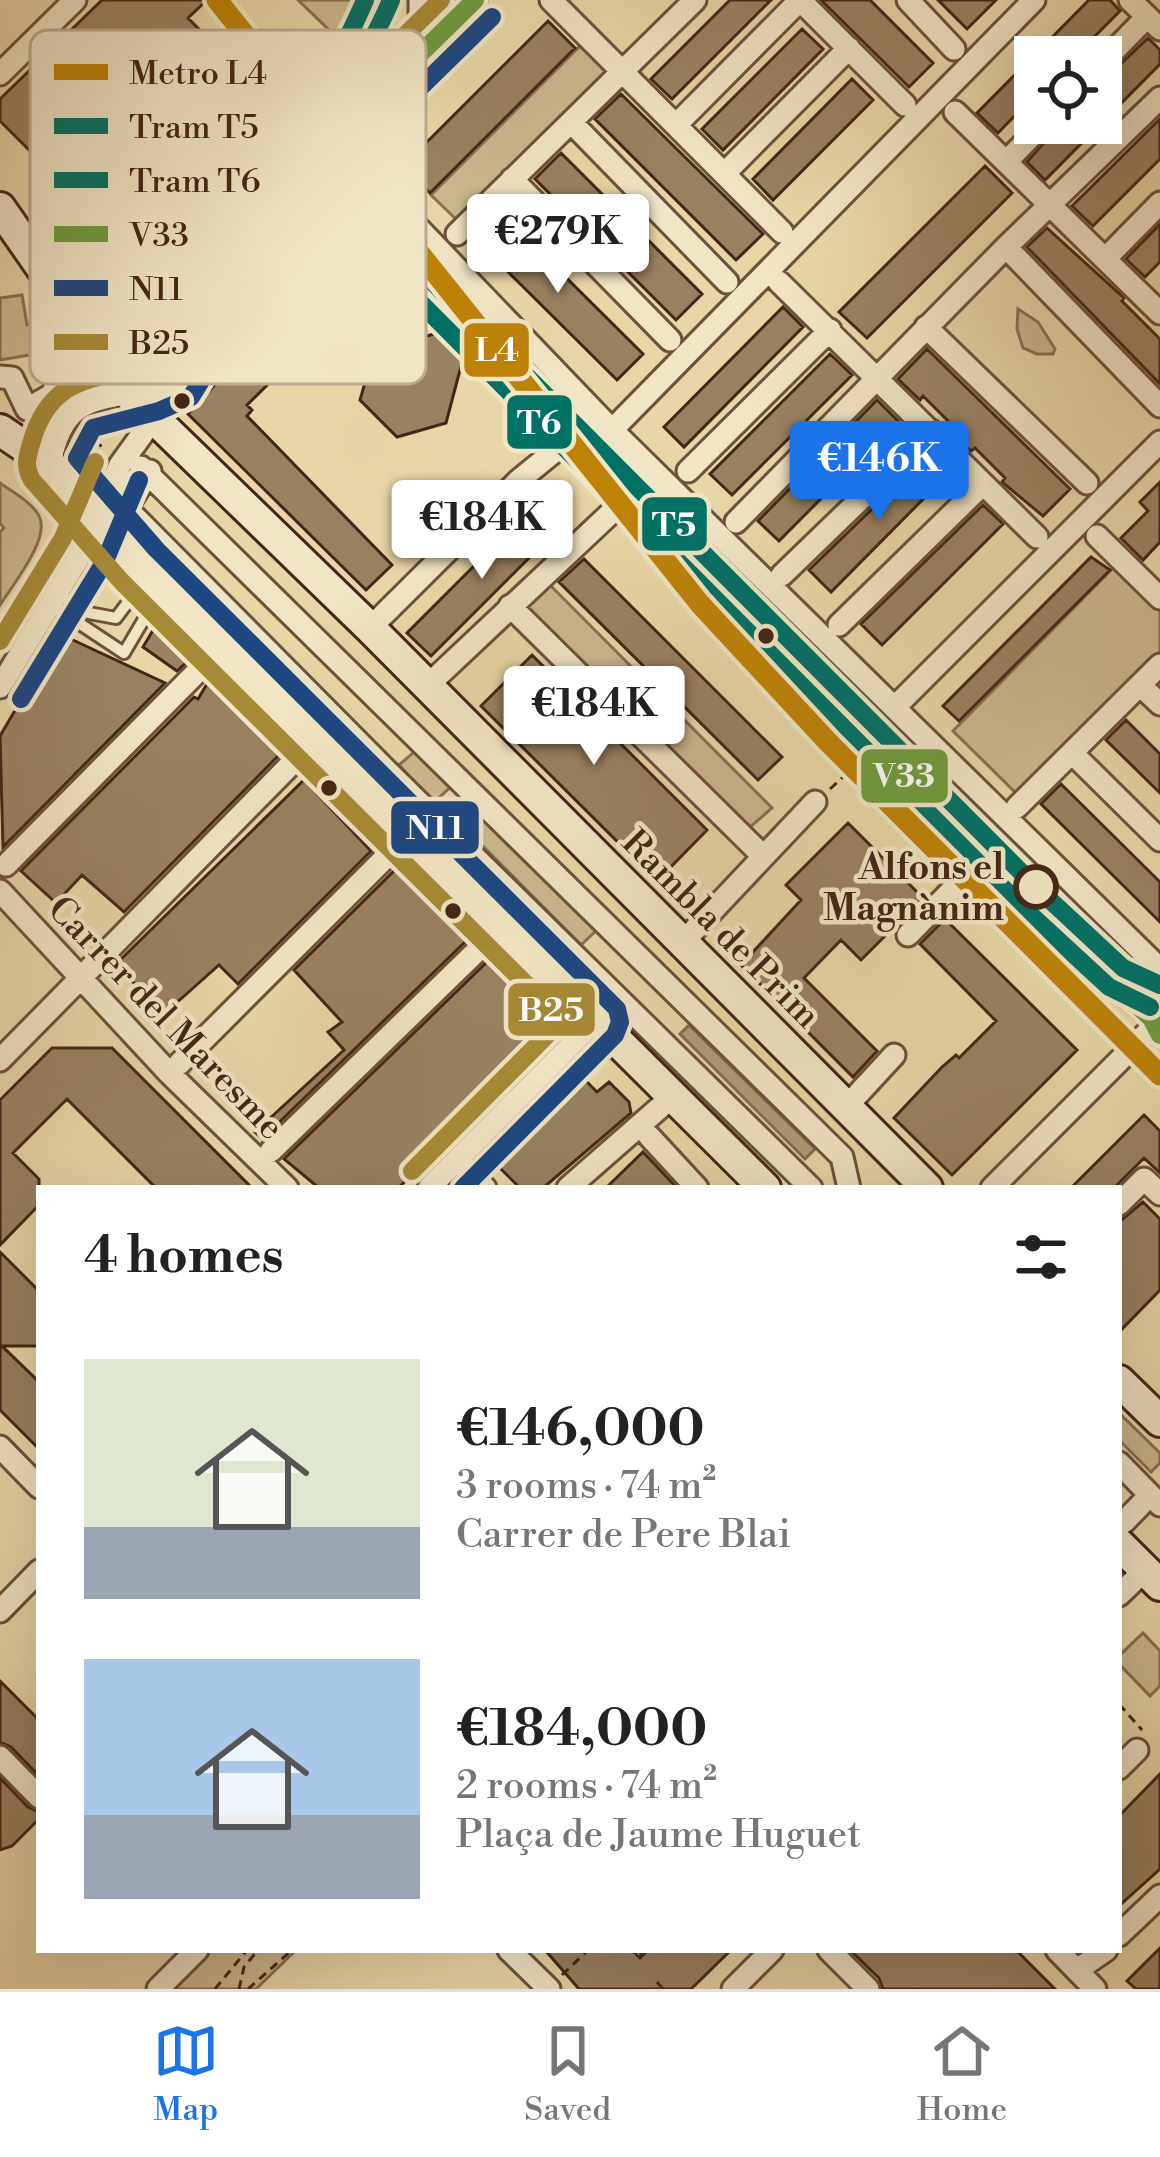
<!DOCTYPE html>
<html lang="en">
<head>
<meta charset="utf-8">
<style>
	:root { --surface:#fff; --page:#f6f6f6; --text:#222; --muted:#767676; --line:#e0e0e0; --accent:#1a73e8 }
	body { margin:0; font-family:"Libre Bodoni",serif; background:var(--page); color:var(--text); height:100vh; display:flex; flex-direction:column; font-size:45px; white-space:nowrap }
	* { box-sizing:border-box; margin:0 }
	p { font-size:39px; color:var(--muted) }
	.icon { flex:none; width:66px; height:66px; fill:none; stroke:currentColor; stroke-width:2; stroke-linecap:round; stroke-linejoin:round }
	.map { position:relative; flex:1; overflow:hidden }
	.panel { position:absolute; left:36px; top:1185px; width:1086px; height:768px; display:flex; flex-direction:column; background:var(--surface); border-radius:0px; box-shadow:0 12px 48px #0002 }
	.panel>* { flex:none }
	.fabs { position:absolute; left:1014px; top:36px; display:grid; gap:24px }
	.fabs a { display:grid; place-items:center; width:108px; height:108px; border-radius:0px; background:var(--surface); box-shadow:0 12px 48px #0002; font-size:60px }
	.price { position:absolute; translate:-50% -102px; padding:0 27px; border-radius:12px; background:#fff; color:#222; font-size:39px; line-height:78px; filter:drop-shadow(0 3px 6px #0008) }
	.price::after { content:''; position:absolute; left:50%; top:72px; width:36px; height:27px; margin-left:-18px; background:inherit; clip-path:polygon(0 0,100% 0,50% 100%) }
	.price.active { background:var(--accent); color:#fff }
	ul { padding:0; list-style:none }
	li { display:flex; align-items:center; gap:36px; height:300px; padding:0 48px }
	li span { display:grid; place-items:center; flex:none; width:336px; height:240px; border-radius:0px; color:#555 }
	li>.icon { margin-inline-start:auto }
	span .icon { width:144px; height:144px; fill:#fffc; stroke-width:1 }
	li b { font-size:51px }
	h2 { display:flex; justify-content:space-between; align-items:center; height:144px; padding:0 48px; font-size:51px }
	.dock { display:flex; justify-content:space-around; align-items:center; height:168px; border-top:3px solid var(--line); background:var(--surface); font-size:33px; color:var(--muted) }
	.dock a { display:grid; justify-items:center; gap:6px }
	.dock .active { color:var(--accent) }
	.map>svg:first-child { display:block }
	.green { fill:#ccb98e; stroke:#887052; stroke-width:3 }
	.water { fill:#b09b75; stroke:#846c4f; stroke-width:3 }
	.building { fill:#998261; stroke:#432617; stroke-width:3; fill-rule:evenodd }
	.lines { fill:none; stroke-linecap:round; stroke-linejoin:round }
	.lane-casing { stroke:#6c523b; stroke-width:16 }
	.street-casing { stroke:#6c523b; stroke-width:27 }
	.secondary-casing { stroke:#432617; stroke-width:36 }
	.path { stroke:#432617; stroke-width:3; stroke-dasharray:9 6; stroke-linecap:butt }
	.lane { stroke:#f0e5c5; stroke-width:10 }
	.street { stroke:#f0e5c5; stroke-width:21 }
	.secondary { stroke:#f0e5c5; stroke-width:30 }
	.bus-1-casing { stroke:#f0e5c5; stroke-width:27 }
	.bus-2-casing { stroke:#f0e5c5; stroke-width:27 }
	.bus-3-casing { stroke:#f0e5c5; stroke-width:27 }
	.bus-1 { stroke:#6f9b3e; stroke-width:18 }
	.bus-2 { stroke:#1c4883; stroke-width:18 }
	.bus-3 { stroke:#a78a36; stroke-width:18 }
	.tram-1-casing { stroke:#f0e5c5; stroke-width:27 }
	.tram-2-casing { stroke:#f0e5c5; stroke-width:27 }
	.tram-1 { stroke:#007165; stroke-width:18 }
	.tram-2 { stroke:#007165; stroke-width:18 }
	.metro-1-casing { stroke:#f0e5c5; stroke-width:30 }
	.metro-1 { stroke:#be8207; stroke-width:21 }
	.bus-dot { fill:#432617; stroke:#f0e5c5; stroke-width:4.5 }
	.stop-dot { fill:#f0e5c5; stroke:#432617; stroke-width:6 }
	.labels { text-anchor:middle; stroke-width:9; stroke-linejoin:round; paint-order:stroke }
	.stop-label { font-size:36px; font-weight:bold; fill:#432617; stroke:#f0e5c5; text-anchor:end }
	.street-label { font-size:36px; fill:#432617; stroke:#f0e5c5 }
	.key { fill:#f0e5c5; stroke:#bcac91; stroke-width:3 }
	.key-label { font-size:33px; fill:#432617 }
	.line-badge { stroke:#f0e5c5; stroke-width:4.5 }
	.badge-label { font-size:33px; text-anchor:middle; font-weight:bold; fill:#fff }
</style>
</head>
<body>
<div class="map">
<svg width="1160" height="1989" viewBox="0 0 1160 1989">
	<rect width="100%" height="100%" fill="#e8d7a6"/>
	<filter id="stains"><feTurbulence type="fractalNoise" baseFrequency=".00167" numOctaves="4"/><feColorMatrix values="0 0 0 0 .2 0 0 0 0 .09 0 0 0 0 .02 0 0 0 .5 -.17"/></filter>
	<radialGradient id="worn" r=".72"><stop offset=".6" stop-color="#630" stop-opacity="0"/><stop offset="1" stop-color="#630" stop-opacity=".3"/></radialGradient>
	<path class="green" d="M 298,0 L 378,0 L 362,38 L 351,51 Z
		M 584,42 L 615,73 L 463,226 L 431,195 Z
		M 397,224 L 571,397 L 554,411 L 382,239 Z
		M 22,295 L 27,325 L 42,323 L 47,352 L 0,360 L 0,298 Z
		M 1018,309 L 1038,322 L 1055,349 L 1053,354 L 1037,354 L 1023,348 L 1017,329 Z
		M 583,408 L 852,677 L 836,693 L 567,424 Z
		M 0,483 C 12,492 32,502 39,516 C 51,538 13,584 0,605 L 0,532 L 4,528 L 0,523 Z
		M 1117,564 L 1160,606 L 1160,658 L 1021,798 L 953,731 Z
		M 540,575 L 772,808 L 749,828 L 518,598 Z
		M 865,689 L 932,748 L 908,772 L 849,705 Z
		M 422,745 L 455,783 L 433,803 L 399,765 Z
		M 475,804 L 600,927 L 581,945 L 458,821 Z
		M 1118,934 L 1150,965 L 1125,988 L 1095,958 Z
		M 1119,1413 L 1160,1453 L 1160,1463 L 1151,1472 L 1119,1440 Z
		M 1143,1633 L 1160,1651 L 1160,1686 L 1150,1696 L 1119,1664 L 1119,1656 Z
		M 206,1950 L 296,1950 L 256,1989 L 166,1989 Z"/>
	<path class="water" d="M 689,1025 L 815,1149 L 805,1159 L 680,1034 Z"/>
	<path class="building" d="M 102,0 L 207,0 L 188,18 L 302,133 L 154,275 L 0,121 L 0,99 ZM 168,39 L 260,131 L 197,193 L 105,101 Z
		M 730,0 L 771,0 L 672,99 L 651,79 Z
		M 821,0 L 870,0 L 933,63 L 909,87 Z
		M 938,0 L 996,0 L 967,29 Z
		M 1089,0 L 1110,0 L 1120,11 L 1074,57 L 1035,57 L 1035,95 L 998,133 L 977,113 Z
		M 548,21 L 575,48 L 430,193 L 403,166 Z
		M 802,29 L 823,49 L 723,150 L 702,129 Z
		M 1148,38 L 1160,50 L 1160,64 L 1045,180 L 1027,162 L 1061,123 L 1101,123 L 1101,83 Z
		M 852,79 L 873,100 L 773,200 L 753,179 Z
		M 621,94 L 763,234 L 736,260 L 595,119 Z
		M 1160,119 L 1160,159 L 1093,226 L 1072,206 Z
		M 561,153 L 702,294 L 676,320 L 535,179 Z
		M 985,166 L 1012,193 L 867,338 L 839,312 Z
		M 500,212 L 643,354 L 617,380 L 474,238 Z
		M 1160,224 L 1160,262 L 1145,277 L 1126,259 Z
		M 1047,228 L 1124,298 L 1122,301 L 1160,339 L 1160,384 L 1027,247 Z
		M 296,272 L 338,315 L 247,405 L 252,410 L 247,416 L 392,565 L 366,590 L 188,414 L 233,365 L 226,358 L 252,332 L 244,324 Z
		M 783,307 L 803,327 L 684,447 L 664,427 Z
		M 441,332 L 464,355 L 446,423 L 397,437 L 360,400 L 374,351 Z
		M 927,349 L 1070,489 L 1043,516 L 1002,482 L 1005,478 L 975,448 L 971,451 L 950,430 L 953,426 L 923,396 L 920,400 L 898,379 Z
		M 830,354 L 852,375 L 732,495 L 710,474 Z
		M 877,400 L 898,421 L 779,541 L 758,521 Z
		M 930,453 L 950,472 L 831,592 L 809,570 Z
		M 1160,482 L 1160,542 L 1143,560 L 1121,538 L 1148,511 L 1140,502 Z
		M 983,505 L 1003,524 L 882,645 L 861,624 Z
		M 533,507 L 556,531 L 431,656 L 407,633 Z
		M 1091,557 L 1110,570 L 959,721 L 943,706 Z
		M 584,559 L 782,757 L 758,780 L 559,582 Z
		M 158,622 L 190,659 L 177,671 L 143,647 Z
		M 60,634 L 165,683 L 3,847 L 0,736 Z
		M 532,655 L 707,830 L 657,881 L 481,706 Z
		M 207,684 L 280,754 L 124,912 L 82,875 L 56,903 L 21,871 L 194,697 L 198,699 Z
		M 1126,720 L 1160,754 L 1160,793 L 1106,740 Z
		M 304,780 L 371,851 L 238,984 L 219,965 L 165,1013 L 115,965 Z
		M 1061,784 L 1160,882 L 1160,922 L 1041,804 Z
		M 848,823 L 923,898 L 861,960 L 841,940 L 804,978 L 877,1051 L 853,1077 L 741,965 L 801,900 L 786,885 Z
		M 396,869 L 466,941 L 262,1139 L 255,1132 L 344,1050 L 328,1032 L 342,1022 L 294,970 Z
		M 945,919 L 1077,1050 L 952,1175 L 894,1118 L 942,1067 L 956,1055 L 959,1058 L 996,1021 L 920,944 Z
		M 491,958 L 569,1026 L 398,1188 L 319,1188 L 284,1159 Z
		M 52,1048 L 112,1048 L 252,1188 L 156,1188 L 67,1099 L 13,1153 L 39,1179 L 39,1205 L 0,1245 L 0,1100 Z
		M 585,1080 L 597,1092 L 609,1082 L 629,1102 L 631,1113 L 543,1188 L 520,1188 L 492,1160 L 556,1095 L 562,1102 Z
		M 1144,1115 L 1160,1131 L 1160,1173 L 1144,1158 L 1114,1188 L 1071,1188 Z
		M 643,1152 L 677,1188 L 606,1188 Z
		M 1143,1202 L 1160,1219 L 1160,1290 L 1119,1332 L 1119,1222 Z
		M 0,1252 L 39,1291 L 39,1346 L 2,1346 L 39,1382 L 39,1449 L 0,1410 Z
		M 0,1681 L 39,1720 L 39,1776 L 11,1747 L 0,1742 Z
		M 1160,1774 L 1160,1869 L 1119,1906 L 1119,1816 Z
		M 0,1778 L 28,1807 L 39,1812 L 39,1819 L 12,1846 L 0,1850 Z
		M 1160,1948 L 1160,1989 L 1136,1989 L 1127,1981 Z
		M 545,1950 L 632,1950 L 640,1958 L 648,1950 L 731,1950 L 691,1989 L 579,1989 Z
		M 850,1950 L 1016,1950 L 1055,1989 L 883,1989 L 879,1978 Z"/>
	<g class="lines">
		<g class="lane-casing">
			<path id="lane" d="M 56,593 L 89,613 L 116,618 L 147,577
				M 50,604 L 124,653 L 160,592"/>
		</g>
		<g class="street-casing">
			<path id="street" d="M 420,0 L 420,20
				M 551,0 L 782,232
				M 800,0 L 905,105
				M 908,0 L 954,49
				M 1130,0 L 1160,29
				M 1101,64 L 1141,23
				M 0,74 L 75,0
				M 955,112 L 1160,313
				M 571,122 L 727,282
				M 677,124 L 800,0
				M 331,137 L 612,430 L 1160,969
				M 1007,161 L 1044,123
				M 303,169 L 1082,955 L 1151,1018
				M 725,173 L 849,48
				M 512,179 L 670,340
				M 457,234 L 695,0
				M 1006,247 L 1160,406
				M 1105,259 L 1160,203
				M 779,282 L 1037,537
				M 926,327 L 1087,483
				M 0,377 L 12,378 L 27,409 L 50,396 L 61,406
				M 50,396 L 80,357
				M 612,430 L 1034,0
				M 50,464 C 66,379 112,408 173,381
				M 141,467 L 842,1157 L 849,1188
				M 150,471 L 126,508 L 385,769 L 811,1188
				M 688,471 L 830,330
				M 736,522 L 1006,247 L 1160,98
				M 1097,536 L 1160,598
				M 782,575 L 931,431
				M 510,606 L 763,856
				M 839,625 L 983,484
				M 370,628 L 518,481 L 561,446
				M 1140,685 L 1160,704
				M 0,687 L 84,549 L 120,465 L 164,404 L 237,272 L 303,169 L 475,0
				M 426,687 L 614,510
				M 896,706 L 1160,442
				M 1072,753 L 1160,840
				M 1017,807 L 1160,665
				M 6,865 L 198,671
				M 0,891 L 170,1074 L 287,1188
				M 908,935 L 959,883
				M 682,943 L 815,802
				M 0,1060 L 308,747 L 316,744
				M 179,1064 L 392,851
				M 846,1107 L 894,1055
				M 649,1136 L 697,1188
				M 271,1151 L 483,945
				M 457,1160 L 485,1188
				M 429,1188 L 596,1020
				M 568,1188 L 665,1103
				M 992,1188 L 1153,1027
				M 1119,1204 L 1144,1179 L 1160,1194
				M 0,1447 L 39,1487
				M 1119,1463 L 1160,1505
				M 1124,1522 L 1150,1495
				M 1119,1595 L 1145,1570
				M 0,1611 L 39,1571
				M 0,1757 L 39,1797
				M 1119,1768 L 1137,1750
				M 1119,1935 L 1160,1896
				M 509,1950 L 549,1989
				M 829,1950 L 868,1989
				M 1057,1950 L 1095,1989
				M 1077,1970 L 1106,1950
				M 158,1989 L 197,1950
				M 733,1989 L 772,1950"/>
		</g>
		<g class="secondary-casing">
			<path id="secondary" d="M 0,208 L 131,396 L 370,628 L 927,1188
				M 0,430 L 50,464 L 139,565 L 765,1188
				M 1119,1381 L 1160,1421
				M 1119,1544 L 1160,1585"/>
		</g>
		<path class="path" d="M 42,178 L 144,288 L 132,301
			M 54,240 L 48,202 L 57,196
			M 54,246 L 80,227
			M 121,336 L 76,248 L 98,251 L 148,322 L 136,344
			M 84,430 L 103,448
			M 0,619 L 12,621
			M 830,789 L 858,763
			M 1119,1704 L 1142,1730
			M 640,1950 L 641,1957
			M 562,1975 L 588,1950
			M 657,1982 L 663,1989
			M 215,1989 L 247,1950
			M 239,1989 L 244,1967 L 258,1950
			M 248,1989 L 292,1950"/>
		<use href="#lane" class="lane"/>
		<use href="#street" class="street"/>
		<use href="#secondary" class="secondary"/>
		<g class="bus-1-casing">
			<path id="bus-1" d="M 475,0 L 303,169 L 1082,955 L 1151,1018 L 1160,1035"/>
		</g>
		<g class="bus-2-casing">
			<path id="bus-2" d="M 21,699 L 105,561 L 139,480
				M 463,1188 L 615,1035 L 620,1022 L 617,1009 L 156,549 L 77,458 L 93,428 L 159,411 L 191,397 L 322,184 L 492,17"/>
		</g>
		<g class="bus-3-casing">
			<path id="bus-3" d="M 0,641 L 63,538 L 95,462
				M 412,1171 L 562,1020 L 122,582 L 32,480 C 24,466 27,458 31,444 C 51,371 99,382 157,361 L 284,154 L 441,0"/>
		</g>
		<use href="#bus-1" class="bus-1"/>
		<use href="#bus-2" class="bus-2"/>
		<use href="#bus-3" class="bus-3"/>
		<g class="tram-1-casing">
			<path id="tram-1" d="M 391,0 C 360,76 311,113 350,199 L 1036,887 L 1123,968 L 1160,985"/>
		</g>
		<g class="tram-2-casing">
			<path id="tram-2" d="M 365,0 C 332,80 282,126 332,214 L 1019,904 L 1109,987 L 1150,1007"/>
		</g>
		<use href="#tram-1" class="tram-1"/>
		<use href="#tram-2" class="tram-2"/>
		<g class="metro-1-casing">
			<path id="metro-1" d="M 217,0 L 700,604 L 828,742 L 1160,1075"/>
		</g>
		<use href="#metro-1" class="metro-1"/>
	</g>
	<g class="bus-dot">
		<circle cx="182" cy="401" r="10"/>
		<circle cx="766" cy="636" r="10"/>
		<circle cx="329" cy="788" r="10"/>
		<circle cx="453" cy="911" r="10"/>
	</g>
	<circle class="stop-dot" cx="1036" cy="887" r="20"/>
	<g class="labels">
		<g class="stop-label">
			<text x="1004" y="879">Alfons el<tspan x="1004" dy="41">Magnànim</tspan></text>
		</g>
		<g class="street-label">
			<text transform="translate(722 928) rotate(45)" y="13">Rambla de Prim</text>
			<text transform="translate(167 1017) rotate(46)" y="13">Carrer del Maresme</text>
		</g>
	</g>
	<rect x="30" y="30" width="396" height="354" rx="18" class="key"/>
	<rect x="54" y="64" width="54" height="16" fill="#be8207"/>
	<rect x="54" y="118" width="54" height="16" fill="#007165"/>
	<rect x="54" y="172" width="54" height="16" fill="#007165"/>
	<rect x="54" y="226" width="54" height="16" fill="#6f9b3e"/>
	<rect x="54" y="280" width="54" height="16" fill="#1c4883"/>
	<rect x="54" y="334" width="54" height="16" fill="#a78a36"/>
	<g class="key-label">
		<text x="129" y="84">Metro L4</text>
		<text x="129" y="138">Tram T5</text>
		<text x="129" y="192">Tram T6</text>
		<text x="129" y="246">V33</text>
		<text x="129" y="300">N11</text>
		<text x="129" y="354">B25</text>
	</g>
	<g class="line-badge">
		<rect x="462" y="321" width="69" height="58" rx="12" fill="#be8207"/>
		<rect x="505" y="393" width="69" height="58" rx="12" fill="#007165"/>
		<rect x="640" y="495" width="69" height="58" rx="12" fill="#007165"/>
		<rect x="859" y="747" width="91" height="58" rx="12" fill="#6f9b3e"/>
		<rect x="389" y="799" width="92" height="57" rx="12" fill="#1c4883"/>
		<rect x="506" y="981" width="91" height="57" rx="12" fill="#a78a36"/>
	</g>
	<g class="badge-label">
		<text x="497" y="361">L4</text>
		<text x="539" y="434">T6</text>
		<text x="674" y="536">T5</text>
		<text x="904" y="787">V33</text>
		<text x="435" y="839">N11</text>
		<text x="551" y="1021">B25</text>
	</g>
	<rect width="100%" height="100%" filter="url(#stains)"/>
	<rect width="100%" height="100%" fill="url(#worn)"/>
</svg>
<div class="fabs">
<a><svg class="icon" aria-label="locate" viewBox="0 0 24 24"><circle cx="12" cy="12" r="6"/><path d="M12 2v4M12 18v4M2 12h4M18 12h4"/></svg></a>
</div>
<b class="price" style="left:558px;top:296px">€279K</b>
<b class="price active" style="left:879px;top:523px">€146K</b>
<b class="price" style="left:482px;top:582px">€184K</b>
<b class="price" style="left:594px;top:768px">€184K</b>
<section class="panel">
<h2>4 homes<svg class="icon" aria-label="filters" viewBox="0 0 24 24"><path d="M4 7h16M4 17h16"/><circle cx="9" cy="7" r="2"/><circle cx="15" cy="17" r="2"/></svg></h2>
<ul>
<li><span style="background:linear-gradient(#dfe7d0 70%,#9aa5b1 0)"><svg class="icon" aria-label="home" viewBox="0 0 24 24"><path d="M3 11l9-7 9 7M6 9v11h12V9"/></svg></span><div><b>€146,000</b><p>3 rooms · 74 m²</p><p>Carrer de Pere Blai</p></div></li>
<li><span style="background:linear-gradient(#a9c7e8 65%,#9aa5b1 0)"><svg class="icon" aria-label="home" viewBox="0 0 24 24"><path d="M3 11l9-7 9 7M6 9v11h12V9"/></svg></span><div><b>€184,000</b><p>2 rooms · 74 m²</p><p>Plaça de Jaume Huguet</p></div></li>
</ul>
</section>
</div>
<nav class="dock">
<a class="active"><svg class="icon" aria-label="map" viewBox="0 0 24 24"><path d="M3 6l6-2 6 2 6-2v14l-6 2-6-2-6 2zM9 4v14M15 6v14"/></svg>Map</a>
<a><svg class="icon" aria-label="saved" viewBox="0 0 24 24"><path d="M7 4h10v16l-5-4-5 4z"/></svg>Saved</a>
<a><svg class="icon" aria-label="home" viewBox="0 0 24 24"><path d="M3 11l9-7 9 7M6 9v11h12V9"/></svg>Home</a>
</nav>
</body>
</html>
